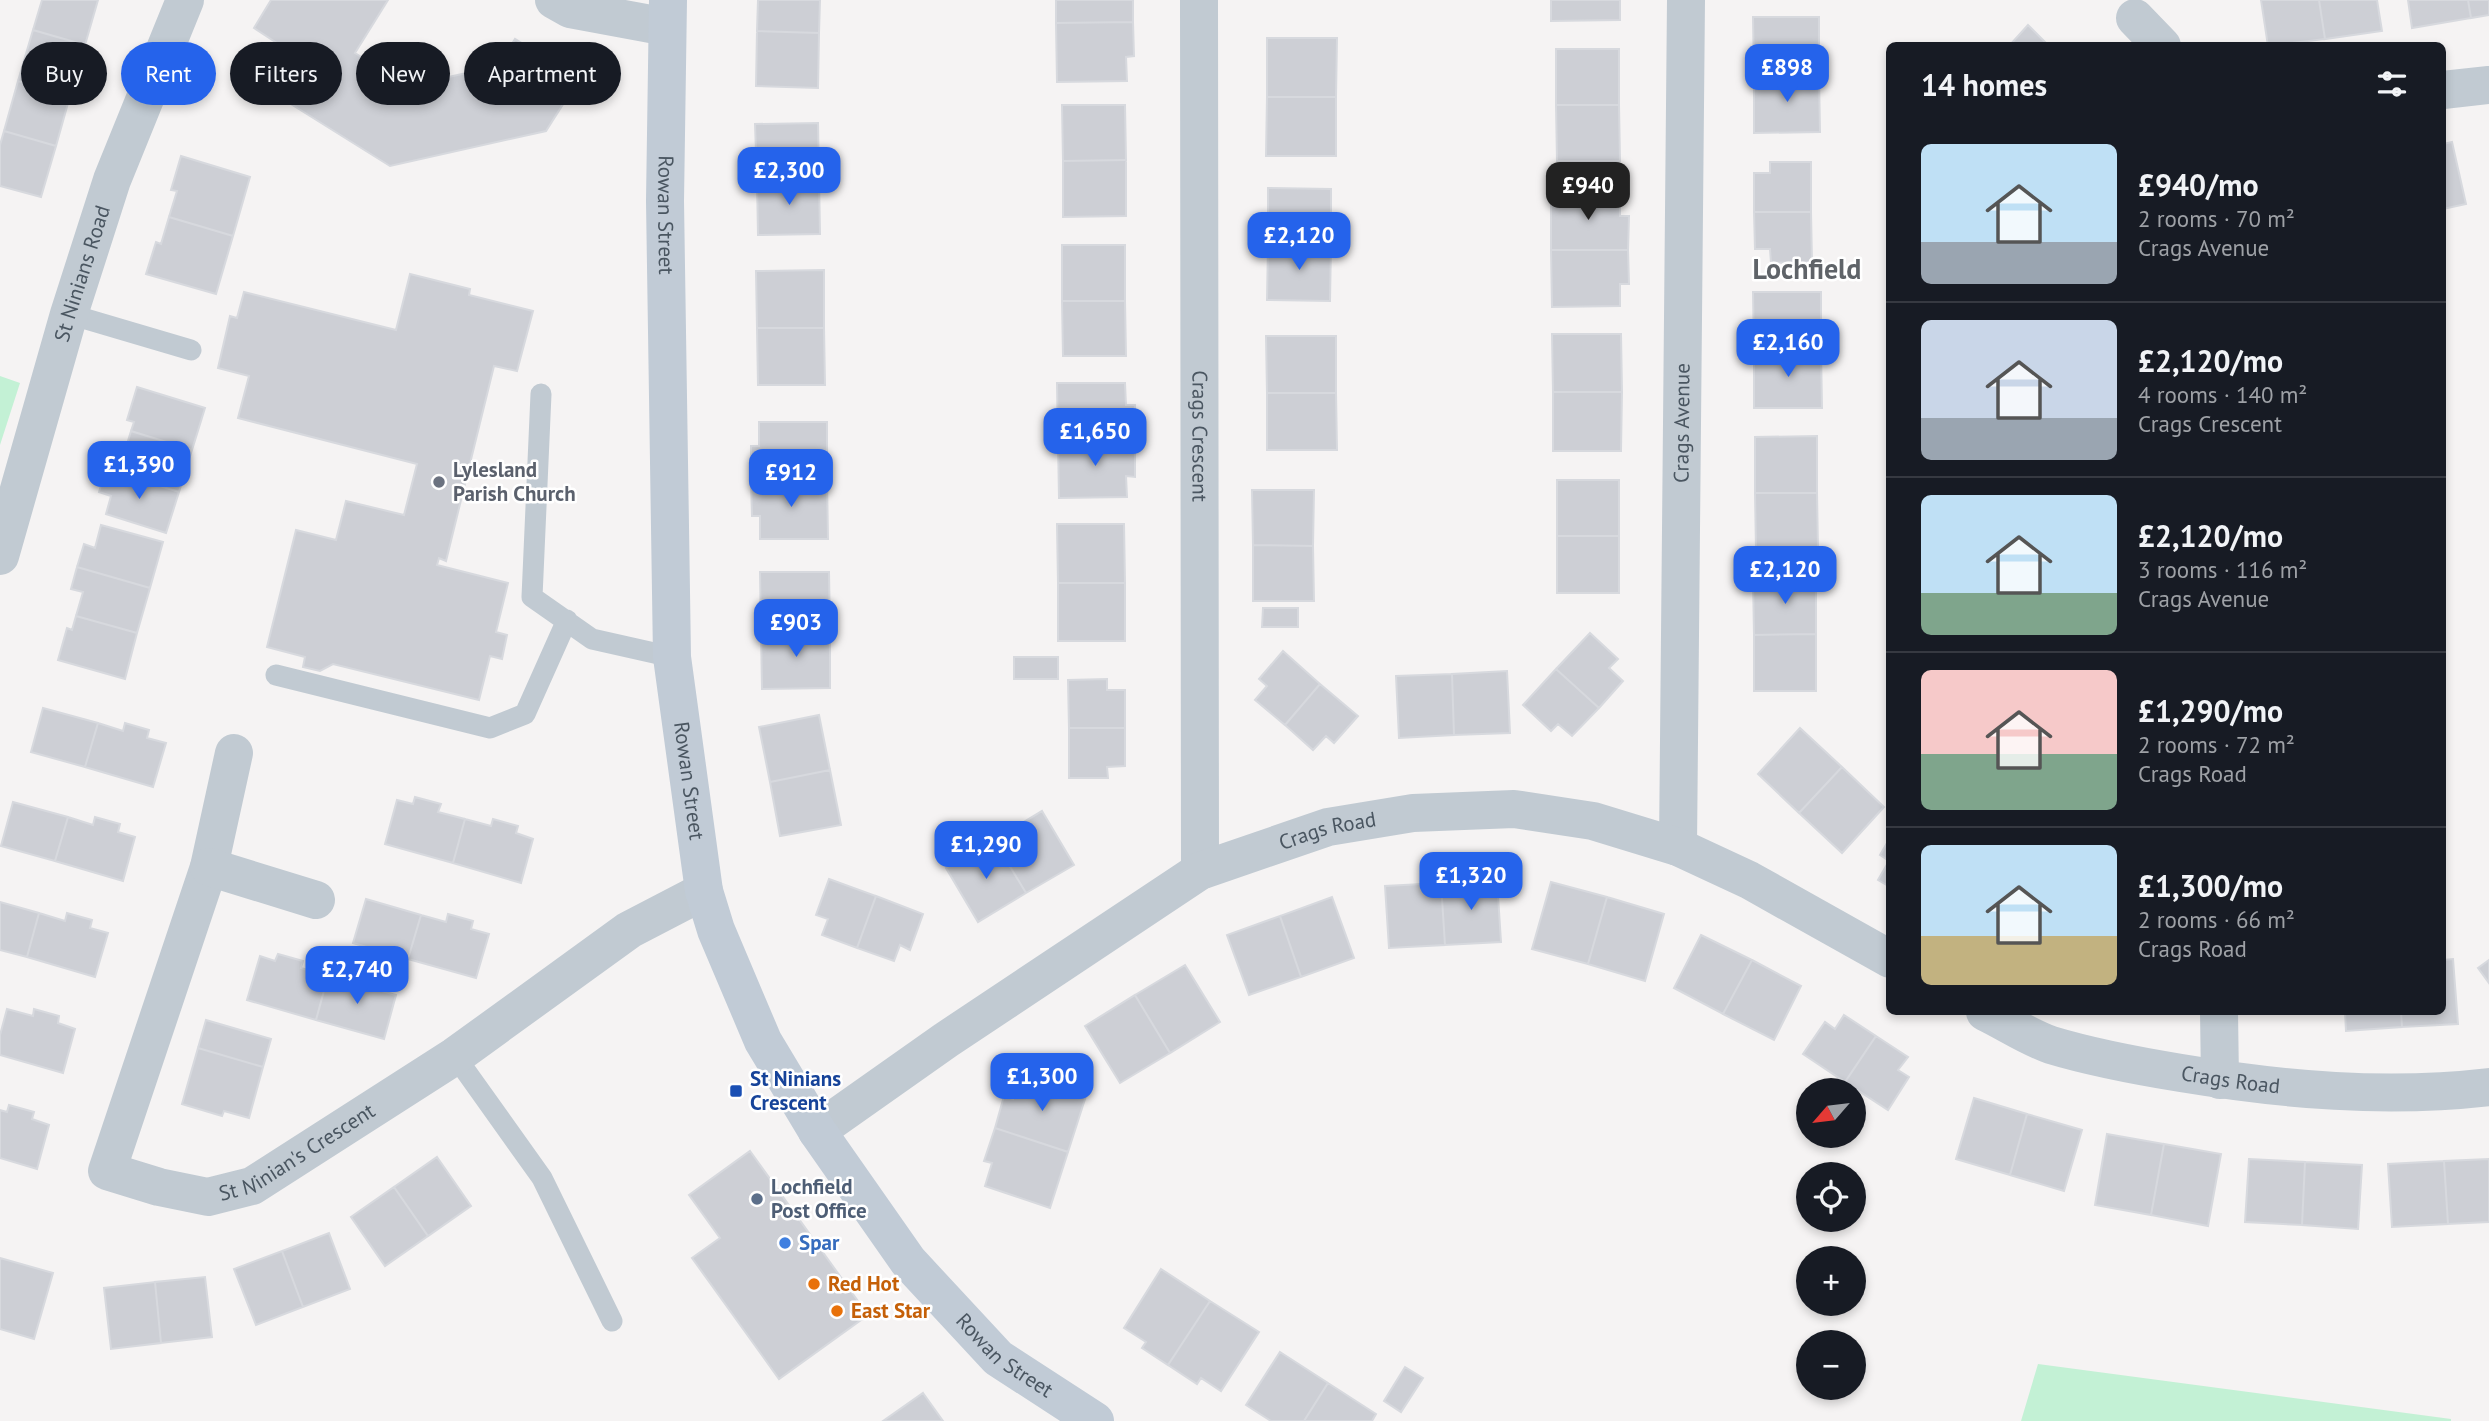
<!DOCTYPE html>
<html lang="en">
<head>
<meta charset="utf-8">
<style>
	:root { --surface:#171b24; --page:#242831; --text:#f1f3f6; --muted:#9ea1a6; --line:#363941; --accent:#2563eb }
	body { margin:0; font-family:"PT Sans",sans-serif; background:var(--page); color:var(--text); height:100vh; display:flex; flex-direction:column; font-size:26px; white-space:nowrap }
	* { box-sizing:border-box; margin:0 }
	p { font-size:23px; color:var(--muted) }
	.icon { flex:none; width:38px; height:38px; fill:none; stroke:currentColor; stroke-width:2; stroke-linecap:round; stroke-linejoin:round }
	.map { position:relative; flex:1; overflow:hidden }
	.sheet { position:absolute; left:1886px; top:42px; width:560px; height:973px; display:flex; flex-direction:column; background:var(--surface); border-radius:10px; box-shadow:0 4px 10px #0003 }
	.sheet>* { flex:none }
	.banner { position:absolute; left:21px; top:42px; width:665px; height:63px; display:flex; gap:14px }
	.needle { width:46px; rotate:242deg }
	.buttons { position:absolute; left:1796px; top:1078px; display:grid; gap:14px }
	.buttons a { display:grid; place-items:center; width:70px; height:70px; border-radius:50%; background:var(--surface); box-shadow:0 4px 10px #0003; font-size:35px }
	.price { position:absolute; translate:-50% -60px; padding:0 16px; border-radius:14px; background:var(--accent); color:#fff; font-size:23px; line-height:46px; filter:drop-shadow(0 2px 4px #0008) }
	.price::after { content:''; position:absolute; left:50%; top:42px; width:21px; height:16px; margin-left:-10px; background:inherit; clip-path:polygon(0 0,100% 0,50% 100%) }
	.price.selected { background:#222; color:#fff }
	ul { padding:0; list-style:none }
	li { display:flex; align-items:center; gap:21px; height:175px; padding:0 35px }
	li+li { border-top:2px solid var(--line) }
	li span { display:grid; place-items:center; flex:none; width:196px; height:140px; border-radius:10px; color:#555 }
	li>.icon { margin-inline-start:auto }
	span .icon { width:84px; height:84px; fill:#fffc; stroke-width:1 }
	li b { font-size:30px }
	h2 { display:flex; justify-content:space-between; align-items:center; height:84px; padding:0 35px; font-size:30px }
	.chip { padding:0 24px; border-radius:32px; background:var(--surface); box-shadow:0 4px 10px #0003; font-size:24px; line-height:63px }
	.chip.selected { background:var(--accent); color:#fff }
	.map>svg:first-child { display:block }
	.green { fill:#c3f1d5 }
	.building { fill:#cdcfd5; stroke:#d7d9de; stroke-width:2 }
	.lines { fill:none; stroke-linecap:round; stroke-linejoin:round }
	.lane { stroke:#c1cad2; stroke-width:21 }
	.street { stroke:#c1cad2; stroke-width:38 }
	.secondary { stroke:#c1cbd6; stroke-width:38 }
	.worship-dot { fill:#6b7280; stroke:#fff; stroke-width:2.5 }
	.transit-dot { fill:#1a4fb4; stroke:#fff; stroke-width:2.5 }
	.service-dot { fill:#5c6f8a; stroke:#fff; stroke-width:2.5 }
	.shop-dot { fill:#3f7fe0; stroke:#fff; stroke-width:2.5 }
	.food-dot { fill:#e8710a; stroke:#fff; stroke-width:2.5 }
	.labels { text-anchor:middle; stroke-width:5; stroke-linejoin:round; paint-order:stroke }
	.street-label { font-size:21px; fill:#4a5661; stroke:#fff }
	.worship-label { font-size:21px; font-weight:bold; fill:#5b616d; stroke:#fff; text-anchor:start }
	.transit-label { font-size:21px; font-weight:bold; fill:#164399; stroke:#fff; text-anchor:start }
	.service-label { font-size:21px; font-weight:bold; fill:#4e5e75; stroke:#fff; text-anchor:start }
	.shop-label { font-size:21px; font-weight:bold; fill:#366cbe; stroke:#fff; text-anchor:start }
	.food-label { font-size:21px; font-weight:bold; fill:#c56008; stroke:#fff; text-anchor:start }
	.district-label { font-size:28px; font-weight:bold; fill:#5f6368; stroke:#fff }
</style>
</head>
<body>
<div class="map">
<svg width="2489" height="1421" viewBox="0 0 2489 1421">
	<rect width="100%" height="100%" fill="#f5f3f3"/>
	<path class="green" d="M 0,376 L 20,383 L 0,445 Z
		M 2038,1364 L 2451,1419 L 2451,1421 L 2021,1421 Z"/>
	<path class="building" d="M 42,0 L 98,0 L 85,45 L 33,30 Z
		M 271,0 L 388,0 L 355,53 L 408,86 L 498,66 L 515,39 L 579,79 L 546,131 L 390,166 L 262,86 L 286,49 L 254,28 Z
		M 758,0 L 820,0 L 819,33 L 757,31 Z
		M 1056,0 L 1133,0 L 1133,22 L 1056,23 Z
		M 1551,0 L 1620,0 L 1620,20 L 1551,21 Z
		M 2261,0 L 2319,0 L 2325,39 L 2268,46 Z
		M 2319,0 L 2377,0 L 2382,31 L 2325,39 Z
		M 2408,0 L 2468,0 L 2471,18 L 2412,28 Z
		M 2468,0 L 2489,0 L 2489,15 L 2471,18 Z
		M 1753,17 L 1819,17 L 1819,75 L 1754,75 Z
		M 1133,22 L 1134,56 L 1126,57 L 1127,81 L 1057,82 L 1056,23 Z
		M 2028,25 L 2049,46 L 2009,46 Z
		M 33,30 L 85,45 L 70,96 L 18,81 Z
		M 757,31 L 819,33 L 818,88 L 756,86 Z
		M 1267,38 L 1337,38 L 1336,97 L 1267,97 Z
		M 1556,49 L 1619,49 L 1619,105 L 1556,105 Z
		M 1754,75 L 1819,75 L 1820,132 L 1754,133 Z
		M 18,81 L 70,96 L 56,146 L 4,131 Z
		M 1267,97 L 1336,97 L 1336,156 L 1266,156 Z
		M 1062,105 L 1125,105 L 1126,160 L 1063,161 Z
		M 1556,105 L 1619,105 L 1620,161 L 1557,161 Z
		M 818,123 L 819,178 L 757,180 L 755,124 Z
		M 4,131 L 56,146 L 41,197 L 0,186 L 0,145 Z
		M 2452,142 L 2466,204 L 2443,209 L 2443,144 Z
		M 181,156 L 250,177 L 233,236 L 169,217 L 177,191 L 171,190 Z
		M 1126,160 L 1126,216 L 1063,217 L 1063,161 Z
		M 1770,162 L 1811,162 L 1811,212 L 1754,212 L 1754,173 L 1770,173 Z
		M 819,178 L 820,234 L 758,235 L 757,180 Z
		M 1268,188 L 1331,189 L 1331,244 L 1268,244 Z
		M 1551,193 L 1620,193 L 1620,216 L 1629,216 L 1628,250 L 1551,250 Z
		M 1754,212 L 1811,212 L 1812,262 L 1771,263 L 1770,249 L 1755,249 Z
		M 169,217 L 233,236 L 216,294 L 146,274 L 156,242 L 161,244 Z
		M 1268,244 L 1331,244 L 1330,301 L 1267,300 Z
		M 1062,245 L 1125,245 L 1125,301 L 1062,301 Z
		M 1551,250 L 1628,250 L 1629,284 L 1620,284 L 1620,306 L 1552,307 Z
		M 824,270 L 824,328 L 757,328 L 756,271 Z
		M 410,274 L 470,289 L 469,295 L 533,311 L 517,371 L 494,366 L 446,561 L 439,558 L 437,565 L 508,583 L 496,632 L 507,635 L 502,659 L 490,656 L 479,700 L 333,664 L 320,671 L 303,667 L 305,657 L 267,647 L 296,530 L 336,540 L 346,501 L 404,515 L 417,464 L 238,418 L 249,376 L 218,368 L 230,316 L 237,318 L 244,292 L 396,330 Z
		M 1753,292 L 1821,292 L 1821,350 L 1754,350 Z
		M 1062,301 L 1125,301 L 1126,356 L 1063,356 Z
		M 757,328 L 824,328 L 825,385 L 758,385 Z
		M 1552,334 L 1621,334 L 1622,392 L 1553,392 Z
		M 1266,336 L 1336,336 L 1336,393 L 1267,393 Z
		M 1754,350 L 1821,350 L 1822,408 L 1754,408 Z
		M 1057,383 L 1125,383 L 1126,405 L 1135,405 L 1135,440 L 1058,440 Z
		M 137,387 L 205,408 L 192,450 L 131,431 L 134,422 L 127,420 Z
		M 1553,392 L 1622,392 L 1621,451 L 1553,451 Z
		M 1267,393 L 1336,393 L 1337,450 L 1267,450 Z
		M 759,422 L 827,422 L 827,480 L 751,481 L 751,446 L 759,446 Z
		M 131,431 L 192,450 L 179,492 L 106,469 L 113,446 L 125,451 Z
		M 1817,436 L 1817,493 L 1755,493 L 1755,437 Z
		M 1058,440 L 1135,440 L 1135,477 L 1126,476 L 1127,497 L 1059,498 Z
		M 106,469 L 179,492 L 166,533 L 106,514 L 111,496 L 99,492 Z
		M 827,480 L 828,539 L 760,539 L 760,516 L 752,516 L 751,481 Z
		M 1557,480 L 1619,480 L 1619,536 L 1557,536 Z
		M 1252,490 L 1314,490 L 1313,546 L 1253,545 Z
		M 1755,493 L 1817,493 L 1818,550 L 1756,550 Z
		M 1057,524 L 1124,524 L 1125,583 L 1058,583 Z
		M 101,525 L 163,542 L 150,588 L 77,567 L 84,544 L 95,548 Z
		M 1557,536 L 1619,536 L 1619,593 L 1557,593 Z
		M 1253,545 L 1313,546 L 1314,601 L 1253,601 Z
		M 77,567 L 150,588 L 137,633 L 76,616 L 83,592 L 71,589 Z
		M 760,572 L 829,572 L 830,630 L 761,631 Z
		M 1816,578 L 1816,634 L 1754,635 L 1753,579 Z
		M 1058,583 L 1125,583 L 1125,641 L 1058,641 Z
		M 1263,608 L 1298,608 L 1298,627 L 1262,627 Z
		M 76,616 L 137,633 L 125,679 L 58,660 L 67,628 L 72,630 Z
		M 830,630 L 830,688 L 762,689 L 761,631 Z
		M 1590,633 L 1618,659 L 1609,668 L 1623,681 L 1599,708 L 1556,669 Z
		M 1816,634 L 1816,691 L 1754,691 L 1754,635 Z
		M 1283,651 L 1320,684 L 1285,725 L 1255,700 L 1267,686 L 1259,679 Z
		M 1014,657 L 1058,657 L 1058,679 L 1014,679 Z
		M 1556,669 L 1599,708 L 1572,736 L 1558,724 L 1551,731 L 1523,705 Z
		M 1507,671 L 1510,733 L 1454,735 L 1452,674 Z
		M 1452,674 L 1454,735 L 1399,738 L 1396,676 Z
		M 1107,679 L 1107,690 L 1125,690 L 1125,728 L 1069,728 L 1068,680 Z
		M 1320,684 L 1358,716 L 1334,743 L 1326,736 L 1313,750 L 1285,725 Z
		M 43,708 L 98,723 L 85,767 L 31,752 Z
		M 819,715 L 830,770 L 770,782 L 759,727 Z
		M 98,723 L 123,731 L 125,723 L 149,730 L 147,738 L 166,743 L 153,787 L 85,767 Z
		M 1069,728 L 1125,728 L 1125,766 L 1107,767 L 1108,778 L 1069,778 Z
		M 1800,728 L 1842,767 L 1799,813 L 1758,774 Z
		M 1842,767 L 1884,807 L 1842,853 L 1799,813 Z
		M 830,770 L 841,825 L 780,836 L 770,782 Z
		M 415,797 L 441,804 L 438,812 L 465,819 L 453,863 L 385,844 L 397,800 L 413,804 Z
		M 13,802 L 68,817 L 55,861 L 1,846 Z
		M 1042,811 L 1074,865 L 1026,893 L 994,840 Z
		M 68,817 L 93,825 L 95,817 L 120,824 L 118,832 L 135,837 L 123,881 L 55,861 Z
		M 465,819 L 491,826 L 493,819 L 518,826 L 516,833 L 533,839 L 521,883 L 453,863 Z
		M 1890,838 L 1890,887 L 1878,880 L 1889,861 L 1880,855 Z
		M 994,840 L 1026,893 L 978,922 L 946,868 Z
		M 829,879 L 876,896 L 857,948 L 822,935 L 828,919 L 816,915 Z
		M 1497,880 L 1501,942 L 1445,945 L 1441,883 Z
		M 1551,882 L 1607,897 L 1588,964 L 1532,949 Z
		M 1441,883 L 1445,945 L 1389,948 L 1385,886 Z
		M 876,896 L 923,914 L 910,950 L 900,945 L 894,961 L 857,948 Z
		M 1332,897 L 1354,958 L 1301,977 L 1280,916 Z
		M 1607,897 L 1664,914 L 1645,981 L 1588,964 Z
		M 366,899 L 421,915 L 408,959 L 353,943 Z
		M 0,902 L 39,913 L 27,957 L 0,950 Z
		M 39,913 L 65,921 L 67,913 L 92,920 L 90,928 L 108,933 L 95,977 L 27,957 Z
		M 448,914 L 473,921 L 471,929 L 489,934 L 476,978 L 408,959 L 421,915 L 446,922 Z
		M 1280,916 L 1301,977 L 1249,995 L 1227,935 Z
		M 1701,935 L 1752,960 L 1723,1014 L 1674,988 Z
		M 278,954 L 303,961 L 301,968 L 328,976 L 316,1020 L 247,1000 L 260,956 L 275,961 Z
		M 2453,959 L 2458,1024 L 2402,1027 L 2401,1012 L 2443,1012 L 2443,960 Z
		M 1752,960 L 1801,986 L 1774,1040 L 1723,1014 Z
		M 2489,960 L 2489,983 L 2478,968 Z
		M 1185,965 L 1220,1022 L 1170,1053 L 1135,995 Z
		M 356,975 L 380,982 L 378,990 L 396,995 L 384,1039 L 316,1020 L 328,976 L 354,983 Z
		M 1135,995 L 1170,1053 L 1120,1083 L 1085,1026 Z
		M 7,1009 L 33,1016 L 34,1009 L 59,1016 L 58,1023 L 75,1029 L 63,1073 L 0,1055 L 0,1035 Z
		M 2345,1012 L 2401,1012 L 2402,1027 L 2346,1031 Z
		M 1844,1015 L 1876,1036 L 1845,1082 L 1803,1054 L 1825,1022 L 1835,1029 Z
		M 206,1020 L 271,1039 L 263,1067 L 198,1048 Z
		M 1876,1036 L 1908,1057 L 1898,1070 L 1909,1077 L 1888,1110 L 1845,1082 Z
		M 198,1048 L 263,1067 L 249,1118 L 224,1111 L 222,1116 L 182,1104 Z
		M 1021,1074 L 1086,1096 L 1068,1152 L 995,1128 L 1004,1096 L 1013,1099 Z
		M 1974,1098 L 2027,1114 L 2010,1175 L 1956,1159 Z
		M 9,1105 L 34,1112 L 32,1119 L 49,1125 L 37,1169 L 0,1158 L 0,1110 L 7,1112 Z
		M 2027,1114 L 2082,1130 L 2064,1191 L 2010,1175 Z
		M 995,1128 L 1068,1152 L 1050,1208 L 985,1186 L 992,1163 L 984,1161 Z
		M 2107,1134 L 2164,1144 L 2151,1215 L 2095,1205 Z
		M 2164,1144 L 2221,1154 L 2208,1226 L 2151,1215 Z
		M 750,1151 L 868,1315 L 779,1379 L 692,1258 L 720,1238 L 689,1195 Z
		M 437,1157 L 471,1206 L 428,1236 L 394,1187 Z
		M 2249,1159 L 2305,1162 L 2302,1225 L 2245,1222 Z
		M 2489,1159 L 2489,1222 L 2448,1224 L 2444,1161 Z
		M 2444,1161 L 2448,1224 L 2392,1227 L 2388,1164 Z
		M 2305,1162 L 2362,1165 L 2358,1229 L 2302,1225 Z
		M 394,1187 L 428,1236 L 385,1266 L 351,1217 Z
		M 329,1233 L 350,1289 L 303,1307 L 282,1251 Z
		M 282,1251 L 303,1307 L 256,1325 L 234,1269 Z
		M 0,1258 L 53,1273 L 34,1339 L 0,1329 Z
		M 1161,1269 L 1210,1301 L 1168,1365 L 1142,1348 L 1146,1342 L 1124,1328 Z
		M 205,1277 L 212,1337 L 161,1343 L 155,1282 Z
		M 155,1282 L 161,1343 L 111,1349 L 104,1288 Z
		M 1210,1301 L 1259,1332 L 1221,1391 L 1201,1378 L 1197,1384 L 1168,1365 Z
		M 1280,1352 L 1328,1383 L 1304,1421 L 1271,1421 L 1246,1405 Z
		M 1405,1367 L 1423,1378 L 1401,1412 L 1384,1401 Z
		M 1328,1383 L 1376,1414 L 1372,1421 L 1304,1421 Z
		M 923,1393 L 943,1421 L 883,1421 Z"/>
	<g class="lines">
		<path class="lane" d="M 69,314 L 191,350
			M 541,394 L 532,597 L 592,639 L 672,657
			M 276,675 L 490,728 L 525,714 L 567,620
			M 455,1056 L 542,1178 L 612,1321"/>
		<g class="street">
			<path d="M 554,0 L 570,9 L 667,27"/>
			<path id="s1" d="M 1199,0 L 1200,871"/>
			<path d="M 2135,18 L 2162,46"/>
			<path d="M 2443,90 L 2489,85"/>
			<path id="s2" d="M 0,556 L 69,314 L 112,180 L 185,0"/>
			<path id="s3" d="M 234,753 L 209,867 L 107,1171 L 159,1187 L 208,1197 L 252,1186 L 455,1056 L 629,930 L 704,891"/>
			<path id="s4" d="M 1678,847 L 1686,0"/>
			<path d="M 209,867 L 316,900"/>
			<path id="s5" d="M 1985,1012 C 2006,1022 2028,1037 2051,1045 C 2094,1058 2138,1066 2181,1073 C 2284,1090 2386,1099 2489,1087"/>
			<path d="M 2219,1012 L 2220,1080"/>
			<path id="s6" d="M 817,1131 L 946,1040 L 1200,871 L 1328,827 L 1413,813 L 1514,809 L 1593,821 L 1678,847 L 1749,880 L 1890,959"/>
		</g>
		<path class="secondary" id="s7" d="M 668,0 L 665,201 L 672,657 L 704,891 L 716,930 L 763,1041 L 817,1131 L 908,1261 L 998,1358 L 1095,1421"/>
	</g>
	<circle class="worship-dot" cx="439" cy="482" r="7"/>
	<rect class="transit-dot" x="729" y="1084" width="14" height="14" rx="3.5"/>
	<circle class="service-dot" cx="757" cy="1199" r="7"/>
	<circle class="shop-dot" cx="785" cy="1243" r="7"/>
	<g class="food-dot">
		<circle cx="814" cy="1284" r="7"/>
		<circle cx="837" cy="1311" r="7"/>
	</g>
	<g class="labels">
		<g class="street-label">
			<text dy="7" stroke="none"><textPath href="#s7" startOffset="215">Rowan Street</textPath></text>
			<text dy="7" stroke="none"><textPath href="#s2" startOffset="294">St Ninians Road</textPath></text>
			<text dy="7" stroke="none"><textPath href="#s4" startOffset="424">Crags Avenue</textPath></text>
			<text dy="7" stroke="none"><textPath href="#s1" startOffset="436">Crags Crescent</textPath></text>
			<text dy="7" stroke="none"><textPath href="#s7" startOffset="782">Rowan Street</textPath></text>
			<text dy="7" stroke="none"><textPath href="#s6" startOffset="597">Crags Road</textPath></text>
			<text dy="7" stroke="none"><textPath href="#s5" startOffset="257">Crags Road</textPath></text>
			<text dy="7" stroke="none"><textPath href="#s3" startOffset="642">St Ninian's Crescent</textPath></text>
			<text dy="7" stroke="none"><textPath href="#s7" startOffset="1454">Rowan Street</textPath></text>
		</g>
		<g class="worship-label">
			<text x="453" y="477">Lylesland<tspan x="453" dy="24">Parish Church</tspan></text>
		</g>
		<g class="transit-label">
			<text x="750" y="1086">St Ninians<tspan x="750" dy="24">Crescent</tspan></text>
		</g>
		<g class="service-label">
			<text x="771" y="1194">Lochfield<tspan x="771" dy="24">Post Office</tspan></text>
		</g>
		<g class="shop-label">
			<text x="799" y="1250">Spar</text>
		</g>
		<g class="food-label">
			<text x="828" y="1291">Red Hot</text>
			<text x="851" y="1318">East Star</text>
		</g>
		<g class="district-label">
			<text x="1807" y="279">Lochfield</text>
		</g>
	</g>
</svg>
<div class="buttons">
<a><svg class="needle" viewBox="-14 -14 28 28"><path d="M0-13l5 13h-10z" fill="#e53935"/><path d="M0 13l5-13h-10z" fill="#9ea1a6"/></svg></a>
<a><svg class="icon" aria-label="locate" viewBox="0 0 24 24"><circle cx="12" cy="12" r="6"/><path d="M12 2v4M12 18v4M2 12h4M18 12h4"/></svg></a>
<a>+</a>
<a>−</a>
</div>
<b class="price" style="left:1787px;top:104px">£898</b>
<b class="price" style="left:789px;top:207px">£2,300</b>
<b class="price selected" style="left:1588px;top:222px">£940</b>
<b class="price" style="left:1299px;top:272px">£2,120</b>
<b class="price" style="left:1788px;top:379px">£2,160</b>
<b class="price" style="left:1095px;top:468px">£1,650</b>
<b class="price" style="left:139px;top:501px">£1,390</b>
<b class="price" style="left:791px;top:509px">£912</b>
<b class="price" style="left:1785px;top:606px">£2,120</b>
<b class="price" style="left:796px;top:659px">£903</b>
<b class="price" style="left:986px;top:881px">£1,290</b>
<b class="price" style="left:1471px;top:912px">£1,320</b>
<b class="price" style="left:357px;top:1006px">£2,740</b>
<b class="price" style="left:1042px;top:1113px">£1,300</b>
<div class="banner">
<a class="chip">Buy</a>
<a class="chip selected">Rent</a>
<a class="chip">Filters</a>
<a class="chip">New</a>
<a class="chip">Apartment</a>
</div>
<section class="sheet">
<h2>14 homes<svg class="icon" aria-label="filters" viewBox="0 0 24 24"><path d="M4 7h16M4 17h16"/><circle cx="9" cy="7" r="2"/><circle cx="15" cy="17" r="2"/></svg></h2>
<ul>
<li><span style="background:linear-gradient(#bfe0f5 70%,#9aa5b1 0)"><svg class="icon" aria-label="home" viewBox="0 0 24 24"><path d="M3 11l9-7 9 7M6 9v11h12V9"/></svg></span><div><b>£940/mo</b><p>2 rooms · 70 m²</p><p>Crags Avenue</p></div></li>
<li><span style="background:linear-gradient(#c9d6e8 70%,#9aa5b1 0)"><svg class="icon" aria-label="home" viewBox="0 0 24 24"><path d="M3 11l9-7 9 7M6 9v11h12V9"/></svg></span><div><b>£2,120/mo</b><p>4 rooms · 140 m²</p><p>Crags Crescent</p></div></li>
<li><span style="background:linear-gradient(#bfe0f5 70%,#7fa58c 0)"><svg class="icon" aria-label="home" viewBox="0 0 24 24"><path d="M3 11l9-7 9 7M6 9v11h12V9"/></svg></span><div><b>£2,120/mo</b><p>3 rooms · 116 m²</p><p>Crags Avenue</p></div></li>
<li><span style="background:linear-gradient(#f6c9c9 60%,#7fa58c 0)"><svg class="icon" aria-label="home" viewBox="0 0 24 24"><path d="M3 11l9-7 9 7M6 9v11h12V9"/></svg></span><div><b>£1,290/mo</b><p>2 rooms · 72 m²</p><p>Crags Road</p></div></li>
<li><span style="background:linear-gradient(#bfe0f5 65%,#c2b280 0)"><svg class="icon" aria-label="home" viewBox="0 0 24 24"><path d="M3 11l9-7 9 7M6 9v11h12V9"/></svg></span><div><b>£1,300/mo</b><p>2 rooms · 66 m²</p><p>Crags Road</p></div></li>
</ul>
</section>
</div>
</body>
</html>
